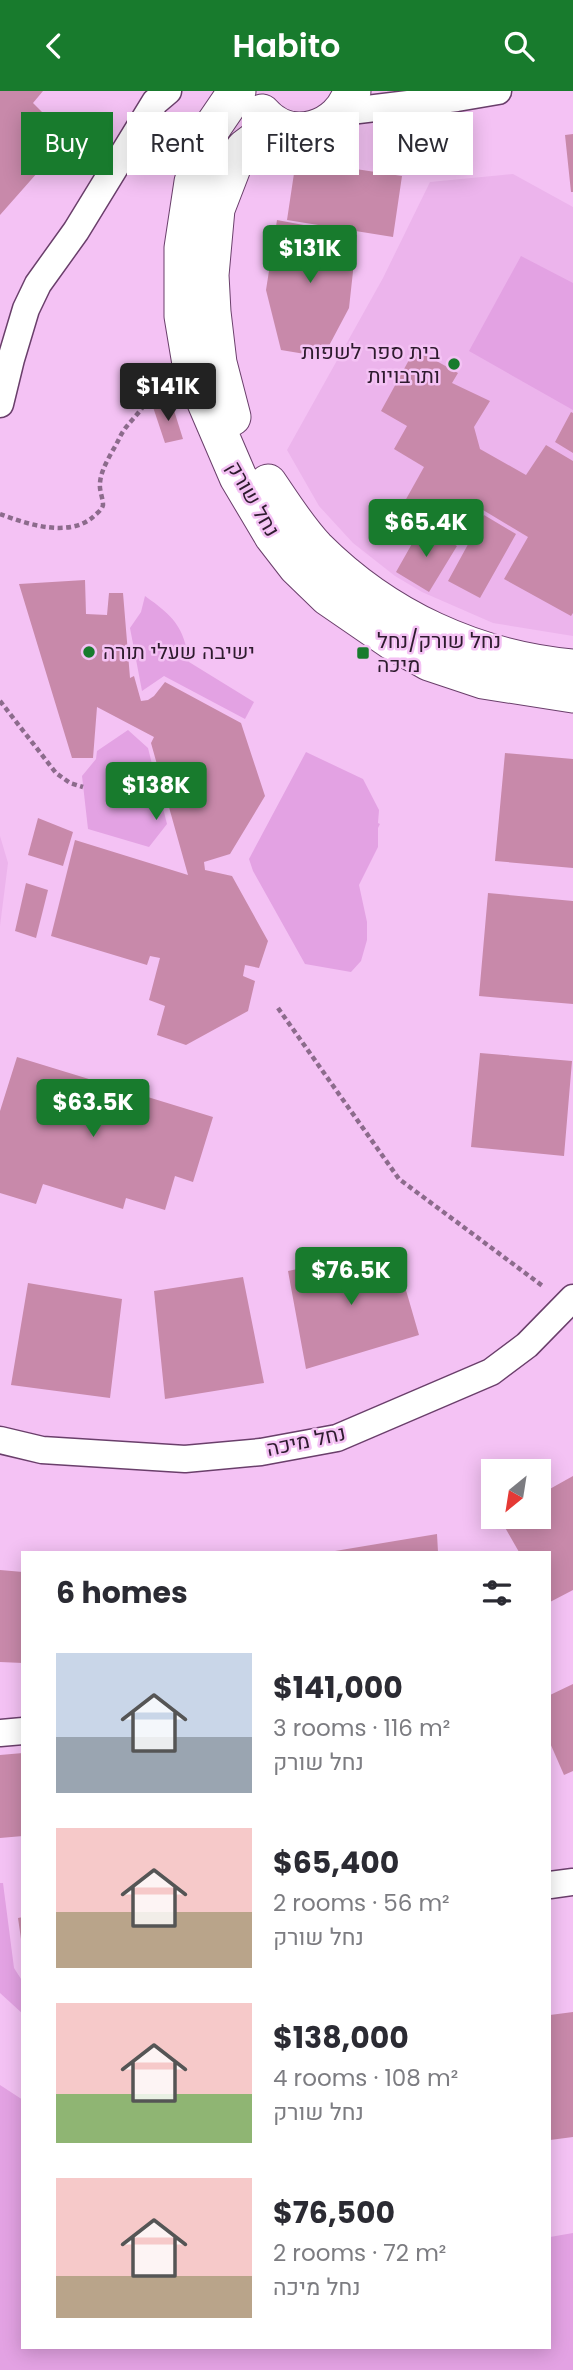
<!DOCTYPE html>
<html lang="en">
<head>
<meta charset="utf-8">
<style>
	:root { --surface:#fff; --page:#f2f2f3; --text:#2b2b33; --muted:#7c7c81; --accent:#187b2d }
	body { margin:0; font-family:Poppins,Heebo,sans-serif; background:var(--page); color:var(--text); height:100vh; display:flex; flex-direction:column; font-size:26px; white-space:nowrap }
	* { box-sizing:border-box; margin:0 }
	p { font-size:23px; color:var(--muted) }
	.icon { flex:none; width:38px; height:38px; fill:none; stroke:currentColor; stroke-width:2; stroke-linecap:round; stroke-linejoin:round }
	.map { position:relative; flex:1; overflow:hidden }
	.panel { position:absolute; left:21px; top:1460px; width:530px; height:798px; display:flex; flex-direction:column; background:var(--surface); border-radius:0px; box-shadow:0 4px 18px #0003 }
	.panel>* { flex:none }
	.top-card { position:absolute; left:21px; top:21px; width:532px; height:63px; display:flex; gap:14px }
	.needle { width:46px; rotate:210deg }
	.controls { position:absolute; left:481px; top:1368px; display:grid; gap:14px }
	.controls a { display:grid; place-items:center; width:70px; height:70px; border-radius:0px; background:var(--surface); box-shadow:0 4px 18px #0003; font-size:35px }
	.price { position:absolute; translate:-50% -60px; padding:0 16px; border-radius:7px; background:var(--accent); color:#fff; font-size:23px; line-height:46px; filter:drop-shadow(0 2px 4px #0008) }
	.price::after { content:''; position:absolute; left:50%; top:42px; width:21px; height:16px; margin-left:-10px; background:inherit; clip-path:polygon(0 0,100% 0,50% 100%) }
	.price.active { background:#222; color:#fff }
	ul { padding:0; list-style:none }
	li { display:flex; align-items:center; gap:21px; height:175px; padding:0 35px }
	li span { display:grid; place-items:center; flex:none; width:196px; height:140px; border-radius:0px; color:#555 }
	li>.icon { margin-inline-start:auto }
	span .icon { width:84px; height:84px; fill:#fffc; stroke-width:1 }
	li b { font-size:30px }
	h2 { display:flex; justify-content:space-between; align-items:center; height:84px; padding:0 35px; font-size:30px }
	.pill { padding:0 24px; border-radius:0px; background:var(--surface); box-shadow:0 4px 18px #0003; font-size:24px; line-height:63px }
	.pill.active { background:var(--accent); color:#fff }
	header { display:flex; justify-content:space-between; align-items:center; height:91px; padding:0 35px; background:var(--accent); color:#fff; font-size:32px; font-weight:600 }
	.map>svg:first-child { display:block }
	.built { fill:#ecb4ec }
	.green { fill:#e3a2e3 }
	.building { fill:#c889aa }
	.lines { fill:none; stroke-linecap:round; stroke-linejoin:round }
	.street-casing { stroke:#6a3f6b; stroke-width:29 }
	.secondary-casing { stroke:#6a3f6b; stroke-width:39 }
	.path { stroke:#8c6b8c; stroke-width:4.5; stroke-dasharray:5 3.5; stroke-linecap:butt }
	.street { stroke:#fff; stroke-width:26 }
	.secondary { stroke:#fff; stroke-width:37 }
	.poi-dot { fill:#187b2d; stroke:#f4c2f4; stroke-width:2.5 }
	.labels { text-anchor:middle; stroke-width:5; stroke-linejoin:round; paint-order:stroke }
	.poi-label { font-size:21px; fill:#2e1b2e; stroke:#f4c2f4; text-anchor:start }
	.street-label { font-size:21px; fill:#2e1b2e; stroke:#f4c2f4 }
</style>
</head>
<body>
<header><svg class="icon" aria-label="back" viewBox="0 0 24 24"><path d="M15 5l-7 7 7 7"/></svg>Habito<svg class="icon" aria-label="search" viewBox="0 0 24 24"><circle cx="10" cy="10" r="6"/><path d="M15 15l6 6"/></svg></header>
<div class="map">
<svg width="573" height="2279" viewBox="0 0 573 2279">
	<rect width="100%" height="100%" fill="#f4c2f4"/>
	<path class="built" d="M 513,83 L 573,116 L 573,545 L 493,532 L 422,501 L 395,485 L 353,452 L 319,415 L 287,359 L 383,187 L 430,91 Z
		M 0,745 L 8,772 L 0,835 Z"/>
	<path class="green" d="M 521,165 L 573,192 L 573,319 L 469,260 Z
		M 145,505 C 173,525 184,535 189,571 L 254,611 L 245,628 L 164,585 L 142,600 L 130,537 L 141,521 Z
		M 128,639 L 148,657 L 167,733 L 149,756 L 88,738 L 82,685 L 96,668 L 97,660 Z
		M 306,661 L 363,688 L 379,719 L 378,732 L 380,733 L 378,737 L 378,756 L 359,794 L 367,831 L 367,849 L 361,870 L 351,881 L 305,873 L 253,780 L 249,768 Z
		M 0,1792 L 3,1792 L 14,1877 L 23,1891 L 23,1923 L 0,1902 Z
		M 0,1994 L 23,2009 L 23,2256 L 550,2256 L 550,2146 L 573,2142 L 573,2279 L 0,2279 Z"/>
	<path class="building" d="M 0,0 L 43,0 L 33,12 L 68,47 L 0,124 Z
		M 573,43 L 573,101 L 571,101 L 565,44 Z
		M 296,69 L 402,85 L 393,146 L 287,129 Z
		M 277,129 L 357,144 L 349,217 L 323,266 L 281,259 L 266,199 Z
		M 415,258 L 458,282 L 452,292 L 490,310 L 474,336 L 480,358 L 526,384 L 546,354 L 573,370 L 573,522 L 571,525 L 504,488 L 528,446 L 483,419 L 466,445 L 405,410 L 424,376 L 394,358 L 407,335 L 381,320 Z
		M 172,313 L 183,348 L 165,352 L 153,316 Z
		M 571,321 L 573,322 L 573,362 L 555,351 Z
		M 484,424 L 516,443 L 480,507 L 448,490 Z
		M 422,435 L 457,455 L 429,501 L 396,481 Z
		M 85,489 L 86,523 L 107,524 L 109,502 L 123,502 L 130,587 L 134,585 L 141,610 L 148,609 L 154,605 L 165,591 L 241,632 L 265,705 L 230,763 L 204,771 L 205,779 L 232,785 L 268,850 L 259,877 L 245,874 L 243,885 L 255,890 L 248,920 L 186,954 L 157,944 L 165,915 L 149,909 L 160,867 L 150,865 L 147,874 L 51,845 L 75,749 L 188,784 L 151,652 L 154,646 L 97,616 L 93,667 L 72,667 L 19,493 Z
		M 505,662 L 573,668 L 573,777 L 495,770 Z
		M 38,727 L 73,741 L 63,775 L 28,764 Z
		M 26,792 L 48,799 L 36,847 L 15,840 Z
		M 488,802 L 573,810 L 573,913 L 479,905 Z
		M 480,962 L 572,970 L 564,1065 L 471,1056 Z
		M 17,966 L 213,1026 L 193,1091 L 175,1085 L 165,1119 L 126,1107 L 123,1118 L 43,1093 L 36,1113 L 0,1102 L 0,1020 Z
		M 394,1158 L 419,1244 L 306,1278 L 288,1180 Z
		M 243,1186 L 264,1292 L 165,1308 L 154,1200 Z
		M 28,1192 L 122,1208 L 110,1307 L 11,1294 Z
		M 573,1385 L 573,1499 L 550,1511 L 550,1461 L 519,1461 L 499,1426 L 539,1426 L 539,1404 Z
		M 437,1443 L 438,1461 L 335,1461 L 335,1460 Z
		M 0,1479 L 23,1481 L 23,1572 L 0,1571 Z
		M 573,1593 L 573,1680 L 564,1684 L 550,1652 L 550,1604 Z
		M 23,1662 L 23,1745 L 0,1747 L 0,1664 Z
		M 23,1826 L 23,1848 L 21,1848 L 18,1827 Z
		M 573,1921 L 573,2046 L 550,2049 L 550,1924 Z"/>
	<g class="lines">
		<g class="street-casing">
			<path id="street" d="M 342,21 L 457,7 L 498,0
				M 0,313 L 11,268 L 26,218 L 38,193 L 76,140 L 155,11 L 168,0
				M 0,1349 L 42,1359 L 185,1368 L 261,1361 L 337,1347 L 491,1281 L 527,1254 L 573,1207
				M 0,1642 L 23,1640
				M 550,1794 L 573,1791"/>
		</g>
		<g class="secondary-casing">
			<path id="secondary" d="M 237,0 L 207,44 L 193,91 L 183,157 L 183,225 L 192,279 L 238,386 L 273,445 L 297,476 L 328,506 L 392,550 L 429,571 L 483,589 L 573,603
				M 262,22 C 290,55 341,39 352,0
				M 232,326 L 218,272 L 212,221 L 210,184 L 216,118 L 233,74 L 245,57 L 261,45 L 282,37
				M 268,392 C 283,414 298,438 316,457 C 386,527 475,568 573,577"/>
		</g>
		<path class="path" d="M 0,423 C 27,433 68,447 93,426 C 96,423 102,419 103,414 C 103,407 99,399 100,392 C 101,377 112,362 119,348 C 127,329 146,321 149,300 L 160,295
			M 0,610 L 56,682 L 70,692 L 83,696
			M 278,917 L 399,1088 L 544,1196"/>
		<use href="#street" class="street"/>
		<use href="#secondary" class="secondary"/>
	</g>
	<g class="poi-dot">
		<circle cx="454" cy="273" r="7"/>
		<circle cx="89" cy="561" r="7"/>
		<rect x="356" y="555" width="14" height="14" rx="3.5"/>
	</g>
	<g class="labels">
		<g class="poi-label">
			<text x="440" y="268" text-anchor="end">בית ספר לשפות<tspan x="440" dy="24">ותרבויות</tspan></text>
			<text x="377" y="557">נחל שורק/נחל<tspan x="377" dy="24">מיכה</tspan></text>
			<text x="103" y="568">ישיבה שעלי תורה</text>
		</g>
		<g class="street-label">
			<text transform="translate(253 408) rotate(60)" y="7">נחל שורק</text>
			<text transform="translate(306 1350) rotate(-12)" y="7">נחל מיכה</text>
		</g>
	</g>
</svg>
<div class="controls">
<a><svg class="needle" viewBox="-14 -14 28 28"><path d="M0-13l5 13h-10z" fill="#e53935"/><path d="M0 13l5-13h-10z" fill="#7c7c81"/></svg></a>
</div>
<b class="price" style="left:310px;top:194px">$131K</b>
<b class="price active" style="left:168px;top:332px">$141K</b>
<b class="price" style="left:426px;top:468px">$65.4K</b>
<b class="price" style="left:156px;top:731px">$138K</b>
<b class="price" style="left:93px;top:1048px">$63.5K</b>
<b class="price" style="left:351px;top:1216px">$76.5K</b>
<div class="top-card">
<a class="pill active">Buy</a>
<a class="pill">Rent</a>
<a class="pill">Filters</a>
<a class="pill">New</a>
</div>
<section class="panel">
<h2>6 homes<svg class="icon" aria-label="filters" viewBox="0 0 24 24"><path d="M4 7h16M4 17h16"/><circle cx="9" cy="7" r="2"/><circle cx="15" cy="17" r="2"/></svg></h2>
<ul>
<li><span style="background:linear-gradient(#c9d6e8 60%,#9aa5b1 0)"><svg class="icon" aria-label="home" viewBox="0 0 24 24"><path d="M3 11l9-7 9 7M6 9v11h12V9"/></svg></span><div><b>$141,000</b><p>3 rooms · 116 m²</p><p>נחל שורק</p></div></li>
<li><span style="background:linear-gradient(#f6c9c9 60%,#b9a48a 0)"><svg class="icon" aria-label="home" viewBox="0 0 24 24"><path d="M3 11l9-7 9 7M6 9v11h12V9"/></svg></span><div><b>$65,400</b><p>2 rooms · 56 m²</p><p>נחל שורק</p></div></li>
<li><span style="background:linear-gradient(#f6c9c9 65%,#8fb573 0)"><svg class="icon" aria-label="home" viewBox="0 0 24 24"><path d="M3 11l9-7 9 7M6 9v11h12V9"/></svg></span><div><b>$138,000</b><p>4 rooms · 108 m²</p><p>נחל שורק</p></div></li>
<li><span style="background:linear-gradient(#f6c9c9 70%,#b9a48a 0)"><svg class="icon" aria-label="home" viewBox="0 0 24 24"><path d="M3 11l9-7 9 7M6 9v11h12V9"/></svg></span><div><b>$76,500</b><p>2 rooms · 72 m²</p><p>נחל מיכה</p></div></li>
</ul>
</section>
</div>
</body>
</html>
